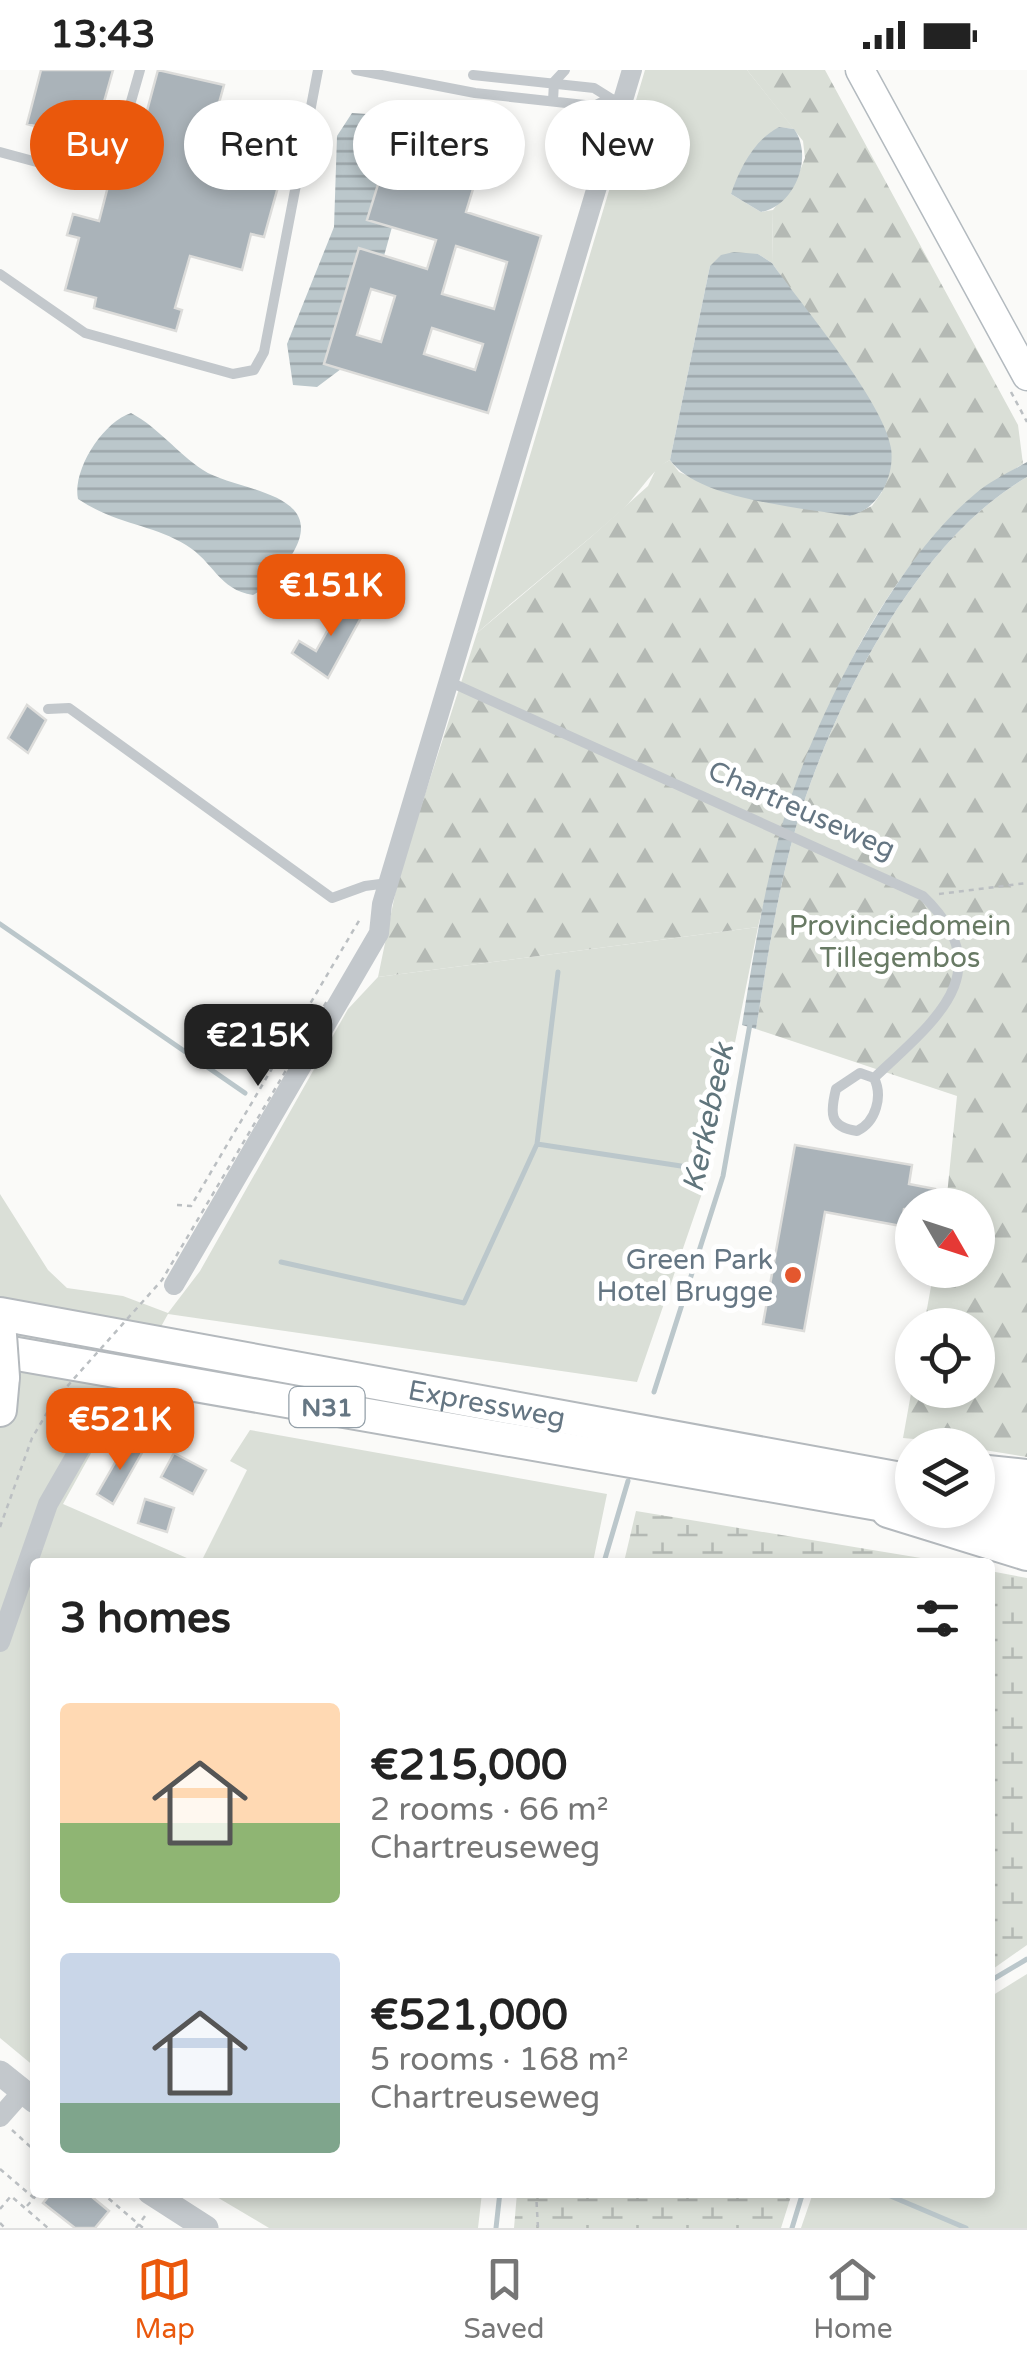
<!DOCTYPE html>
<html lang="en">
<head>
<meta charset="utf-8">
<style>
	:root { --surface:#fff; --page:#f6f6f6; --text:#222; --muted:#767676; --line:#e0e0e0; --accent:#ea580c }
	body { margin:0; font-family:"Varela Round",sans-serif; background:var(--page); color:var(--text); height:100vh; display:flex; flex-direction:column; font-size:38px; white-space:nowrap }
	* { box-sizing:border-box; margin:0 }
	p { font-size:32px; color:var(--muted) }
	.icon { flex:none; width:55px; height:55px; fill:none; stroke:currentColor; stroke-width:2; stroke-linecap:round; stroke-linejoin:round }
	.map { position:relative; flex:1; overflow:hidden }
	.drawer { position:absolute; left:30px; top:1488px; width:965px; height:640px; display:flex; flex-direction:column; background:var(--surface); border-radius:10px; box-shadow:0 5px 15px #0003 }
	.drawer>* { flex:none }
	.hud { position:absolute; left:30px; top:30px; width:968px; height:90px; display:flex; gap:20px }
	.needle { width:65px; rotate:129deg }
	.controls { position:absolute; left:895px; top:1118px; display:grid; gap:20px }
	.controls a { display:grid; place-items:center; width:100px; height:100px; border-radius:50%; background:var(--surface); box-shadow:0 5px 15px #0003; font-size:50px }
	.price { position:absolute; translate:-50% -85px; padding:0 22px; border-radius:20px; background:var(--accent); color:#fff; font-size:32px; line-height:65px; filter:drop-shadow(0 2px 5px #0008) }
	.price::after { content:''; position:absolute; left:50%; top:60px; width:30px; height:22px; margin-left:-15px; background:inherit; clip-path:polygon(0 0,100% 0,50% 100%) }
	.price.current { background:#222; color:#fff }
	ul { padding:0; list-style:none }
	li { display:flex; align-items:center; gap:30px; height:250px; padding:0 30px }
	li span { display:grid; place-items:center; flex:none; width:280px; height:200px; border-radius:10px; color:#555 }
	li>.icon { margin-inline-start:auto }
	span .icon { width:120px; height:120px; fill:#fffc; stroke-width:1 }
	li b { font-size:42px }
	h2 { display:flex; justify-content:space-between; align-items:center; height:120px; padding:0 30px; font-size:42px }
	.chip { padding:0 35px; border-radius:45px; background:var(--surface); box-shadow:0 5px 15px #0003; font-size:35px; line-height:90px }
	.chip.current { background:var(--accent); color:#fff }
	.status { display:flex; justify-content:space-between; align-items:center; height:70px; padding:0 50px; background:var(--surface); direction:ltr }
	.status svg { height:28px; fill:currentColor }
	.dock { display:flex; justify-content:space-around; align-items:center; height:140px; border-top:2px solid var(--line); background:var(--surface); font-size:28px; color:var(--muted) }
	.dock a { display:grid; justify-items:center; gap:5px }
	.dock .current { color:var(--accent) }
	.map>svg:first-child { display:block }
	.green { fill:#dadfd7 }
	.forest { fill:url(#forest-firs) }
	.wetland { fill:url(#wetland-marsh) }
	.water { fill:url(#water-rules) }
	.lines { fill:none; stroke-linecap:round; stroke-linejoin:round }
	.stream { stroke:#bbc7cb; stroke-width:5 }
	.building { fill:#aab3b9; stroke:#dcdcda; stroke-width:2.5; fill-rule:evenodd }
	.secondary-casing { stroke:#b3babf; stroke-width:31 }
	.trunk-casing { stroke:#b4b9bd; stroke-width:36 }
	.path { stroke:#bbbfc2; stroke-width:2.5; stroke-dasharray:5 5; stroke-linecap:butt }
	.service { stroke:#c3c8cc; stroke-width:10 }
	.minor { stroke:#c3c8cc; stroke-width:20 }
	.tertiary { stroke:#c3c8cc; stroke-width:25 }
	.secondary { stroke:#fff; stroke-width:28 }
	.trunk { stroke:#fff; stroke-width:32 }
	.trunk-bridge-casing { stroke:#b4b9bd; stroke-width:36; stroke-linecap:butt }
	.path-bridge { stroke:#bbbfc2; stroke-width:2.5; stroke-dasharray:5 5; stroke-linecap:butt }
	.trunk-bridge { stroke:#fff; stroke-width:32 }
	.poi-dot { fill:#e4572e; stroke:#fff; stroke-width:4 }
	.labels { text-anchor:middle; stroke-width:10; stroke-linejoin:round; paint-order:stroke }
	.shield { fill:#fff; stroke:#939fa8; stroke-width:2.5 }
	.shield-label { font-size:25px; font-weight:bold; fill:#657683 }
	.street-label { font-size:28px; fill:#657683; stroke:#fff }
	.park-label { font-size:28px; fill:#687a64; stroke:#fff }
	.poi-label { font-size:28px; fill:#657683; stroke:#fff; text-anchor:end }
	.water-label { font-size:30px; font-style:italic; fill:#60757c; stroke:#fff }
</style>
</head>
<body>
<div class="status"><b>13:43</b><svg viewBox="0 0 49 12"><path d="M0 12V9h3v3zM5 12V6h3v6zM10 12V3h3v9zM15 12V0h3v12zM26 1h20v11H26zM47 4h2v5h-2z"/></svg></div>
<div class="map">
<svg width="1027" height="2158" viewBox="0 0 1027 2158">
	<defs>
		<pattern id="forest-firs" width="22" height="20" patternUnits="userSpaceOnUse" patternTransform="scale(2.5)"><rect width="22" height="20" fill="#dadfd7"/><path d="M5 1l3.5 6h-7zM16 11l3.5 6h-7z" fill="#b4b9b4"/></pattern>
		<pattern id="wetland-marsh" width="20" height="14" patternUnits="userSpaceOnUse" patternTransform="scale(2.5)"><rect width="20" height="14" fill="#dadfd7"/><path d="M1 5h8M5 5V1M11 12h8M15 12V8" fill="none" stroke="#b4b9b4"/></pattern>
		<pattern id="water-rules" width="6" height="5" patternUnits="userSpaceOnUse" patternTransform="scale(2.5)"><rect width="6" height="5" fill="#bbc7cb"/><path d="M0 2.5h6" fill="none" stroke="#9ca6aa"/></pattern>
	</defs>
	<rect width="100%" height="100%" fill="#fafaf8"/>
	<path class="green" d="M 645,0 L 747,0 L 794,59 L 779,57 L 751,83 L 731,124 L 761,142 L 773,140 L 772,193 L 758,184 L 710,196 L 670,390 C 651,400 639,424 622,440 C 575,482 524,521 477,563 Z
		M 758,857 L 709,1103 L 637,1312 L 168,1244 L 63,1434 L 196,1492 L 35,1492 L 35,1997 L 0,1968 L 0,1124 L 48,1200 L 67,1218 L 123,1226 L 168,1243 L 200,1201 L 348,939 L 378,907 Z
		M 250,1360 L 607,1424 L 593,1492 L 201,1492 L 247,1400 L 230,1391 Z
		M 1027,1904 L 1027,2158 L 801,2158 L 813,2123 L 990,2122 L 990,1927 Z
		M 210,2123 L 482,2123 L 478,2158 L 269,2158 Z"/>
	<path class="forest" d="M 747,0 L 825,0 L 1018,355 L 1023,394 C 870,481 797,695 758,857 L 378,907 L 399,805 L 477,563 L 591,467 L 648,416 L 657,397 L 670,390 L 679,402 L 726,422 L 850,446 L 872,436 L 882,422 L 878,345 L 772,193 L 773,140 L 797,108 L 805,88 L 803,71 Z
		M 1027,407 L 1027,1387 L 978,1379 L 978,1375 L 903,1368 L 912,1318 L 978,1320 L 978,1255 L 924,1255 L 934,1200 L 978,1200 L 978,1135 L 946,1135 L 957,1026 L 756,959 C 767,891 777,823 796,757 C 832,636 916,471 1027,407 Z"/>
	<path class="wetland" d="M 636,1441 L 945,1492 L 624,1492 Z
		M 990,1501 L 1027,1508 L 1027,1875 L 990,1901 Z
		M 517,2123 L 517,2122 L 792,2123 L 781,2158 L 514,2158 Z"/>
	<path class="water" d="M 352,43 L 382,45 L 385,92 L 368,149 L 392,157 L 384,186 L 360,178 L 325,294 L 341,299 L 317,317 L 293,315 L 287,274 L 334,157 L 337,66 Z
		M 779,57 L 794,59 C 814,86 795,136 761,142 L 731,124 C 740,98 754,70 779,57 Z
		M 734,182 L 758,184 L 772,193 C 802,236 883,330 891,378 C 895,406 879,439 850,446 C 804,438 698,430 670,390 L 710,196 L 721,185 Z
		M 131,343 C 159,358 177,383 203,400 C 234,421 327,421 294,481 C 284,499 271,515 253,525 C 219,520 213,491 186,475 C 152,454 117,455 78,429 C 72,400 103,352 131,343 Z
		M 1027,392 L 1027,407 C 916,471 832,636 796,757 C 777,823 767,891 756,959 L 742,955 C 753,887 764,818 783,752 C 813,651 893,491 975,424 C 990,411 1010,402 1027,392 Z"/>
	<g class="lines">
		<path class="stream" d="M 0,854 L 245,1023
			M 537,1074 L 694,1098
			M 281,1192 L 464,1233 L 537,1074 L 558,902
			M 654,1322 L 723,1106 L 750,954
			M 604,1492 L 628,1411
			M 990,1911 L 1027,1889
			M 881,2122 L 966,2158
			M 496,2158 L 500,2122
			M 792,2158 L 803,2122"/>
	</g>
	<path class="building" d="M 41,0 L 113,0 L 93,71 L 27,54 Z
		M 158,0 L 224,15 L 209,69 L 264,84 L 267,75 L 288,81 L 264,167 L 251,164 L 242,200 L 190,186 L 175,238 L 182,240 L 176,261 L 94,238 L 96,228 L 65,220 L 79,168 L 67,165 L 73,144 L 99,151 L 113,97 L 131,100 Z
		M 385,92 L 473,119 L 466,142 L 541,166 L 488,343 L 324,294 L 359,178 L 427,199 L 436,170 L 367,150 ZM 456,176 L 507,192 L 494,239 L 442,224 ZM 371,219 L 395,226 L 381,272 L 357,265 ZM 432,258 L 483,274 L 475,300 L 424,284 Z
		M 331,529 L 363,544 L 328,608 L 292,583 L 299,571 L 316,581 L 335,547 L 324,541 Z
		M 27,635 L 46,650 L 28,683 L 8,668 Z
		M 795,1075 L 912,1095 L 909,1114 L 935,1119 L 932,1135 L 904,1139 L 901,1156 L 825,1142 L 804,1261 L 763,1254 Z
		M 127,1372 L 143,1381 L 113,1434 L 97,1424 Z
		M 174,1383 L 206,1400 L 193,1424 L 161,1407 Z
		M 145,1429 L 174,1438 L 167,1462 L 138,1453 Z
		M 52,2122 L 86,2122 L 109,2141 L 95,2158 L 75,2158 L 43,2133 Z"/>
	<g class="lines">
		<g class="secondary-casing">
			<path id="secondary" d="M 860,0 L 1027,306"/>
		</g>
		<g class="trunk-casing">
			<g id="trunk">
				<path id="s1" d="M 0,1244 L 912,1411"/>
				<path d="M 0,1281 L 912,1440"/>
				<path d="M 0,1340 L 3,1307"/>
				<path d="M 978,1401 L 1027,1406"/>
				<path d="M 978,1424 L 1027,1433"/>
				<path d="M 888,1441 L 1027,1484"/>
				<path d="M 959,1447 L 1027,1459"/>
			</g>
		</g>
		<path class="path" d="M 1011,322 L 1027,352
			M 939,824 L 1027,813
			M 177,1135 L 191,1136 L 360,849
			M 0,1457 L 32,1368 L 54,1331
			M 12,2060 L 35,2081
			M 0,2099 L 34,2128
			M 101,2122 L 143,2158
			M 536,2122 L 538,2158
			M 27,2136 L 39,2122
			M 0,2139 L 11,2126 L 48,2158
			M 0,2153 L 5,2158
			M 136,2158 L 145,2146"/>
		<path class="service" d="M 356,0 L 475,23 L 594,36 L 610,28 L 621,33
			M 473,5 L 594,18 L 610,28
			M 553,31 L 554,12 L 565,0
			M 0,82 L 96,108 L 101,95 L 116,84 L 140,0
			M 0,204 L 85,263 L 233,304 L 254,300 L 264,282 L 318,0
			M 450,612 L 923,826 C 1002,902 934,951 874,1008 L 860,1003 L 836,1019 C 830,1043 829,1057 857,1061 C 876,1052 883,1026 874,1008
			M 48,639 L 69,638 L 332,828 L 365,816 L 388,813"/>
		<path class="minor" d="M 174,1215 L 379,863 L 382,834 L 632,0
			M 0,1572 L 48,1434 L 98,1347
			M 0,2047 L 23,2021"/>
		<path class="tertiary" d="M 0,2003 L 35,2031
			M 150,2122 L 206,2158"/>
		<use href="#secondary" class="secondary"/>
		<use href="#trunk" class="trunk"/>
		<g class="trunk-bridge-casing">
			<path id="trunk-bridge" d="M 0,1265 L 3,1307"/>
		</g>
		<path class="path-bridge" d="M 54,1331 L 162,1210 L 327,931"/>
		<use href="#trunk-bridge" class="trunk-bridge"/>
	</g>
	<circle class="poi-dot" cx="793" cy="1205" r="10"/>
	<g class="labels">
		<rect class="shield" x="289.5" y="1317" width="75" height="40" rx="8"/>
		<g class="shield-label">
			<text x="327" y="1346">N31</text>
		</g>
		<g class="street-label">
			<text transform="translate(802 739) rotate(24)" y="10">Chartreuseweg</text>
			<text dy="10" stroke="none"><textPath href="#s1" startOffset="495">Expressweg</textPath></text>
		</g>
		<g class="park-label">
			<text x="900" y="865">Provinciedomein<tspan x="900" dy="32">Tillegembos</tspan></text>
		</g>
		<g class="poi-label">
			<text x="773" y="1199">Green Park<tspan x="773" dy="32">Hotel Brugge</tspan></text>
		</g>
		<g class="water-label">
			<text transform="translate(708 1048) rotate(-78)" y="10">Kerkebeek</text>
		</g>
	</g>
</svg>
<div class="controls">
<a><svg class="needle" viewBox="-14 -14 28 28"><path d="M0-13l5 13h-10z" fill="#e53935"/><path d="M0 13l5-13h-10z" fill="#767676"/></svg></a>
<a><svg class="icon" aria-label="locate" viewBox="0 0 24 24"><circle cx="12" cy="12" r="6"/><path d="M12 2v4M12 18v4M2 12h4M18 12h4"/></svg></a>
<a><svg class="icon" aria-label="layers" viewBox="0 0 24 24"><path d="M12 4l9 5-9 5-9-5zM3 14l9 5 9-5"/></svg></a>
</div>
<b class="price" style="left:331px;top:569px">€151K</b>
<b class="price current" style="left:258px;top:1019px">€215K</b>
<b class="price" style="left:120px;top:1403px">€521K</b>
<div class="hud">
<a class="chip current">Buy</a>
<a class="chip">Rent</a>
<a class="chip">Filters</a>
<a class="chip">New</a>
</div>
<section class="drawer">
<h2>3 homes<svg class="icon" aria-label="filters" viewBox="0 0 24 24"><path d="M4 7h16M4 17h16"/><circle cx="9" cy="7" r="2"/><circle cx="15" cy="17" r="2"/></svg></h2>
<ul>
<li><span style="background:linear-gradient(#ffd9b3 60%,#8fb573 0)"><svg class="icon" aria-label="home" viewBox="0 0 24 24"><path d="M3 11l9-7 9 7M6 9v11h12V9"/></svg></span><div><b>€215,000</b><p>2 rooms · 66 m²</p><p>Chartreuseweg</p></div></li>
<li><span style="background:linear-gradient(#c9d6e8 75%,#7fa58c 0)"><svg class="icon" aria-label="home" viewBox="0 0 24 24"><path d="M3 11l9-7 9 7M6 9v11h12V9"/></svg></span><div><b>€521,000</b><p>5 rooms · 168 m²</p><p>Chartreuseweg</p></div></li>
</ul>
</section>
</div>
<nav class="dock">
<a class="current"><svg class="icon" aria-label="map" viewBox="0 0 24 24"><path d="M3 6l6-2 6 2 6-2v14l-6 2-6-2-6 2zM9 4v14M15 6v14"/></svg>Map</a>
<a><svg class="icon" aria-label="saved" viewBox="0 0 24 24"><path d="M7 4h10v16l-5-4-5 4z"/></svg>Saved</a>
<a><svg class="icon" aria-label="home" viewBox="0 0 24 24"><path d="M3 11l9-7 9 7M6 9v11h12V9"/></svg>Home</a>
</nav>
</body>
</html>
